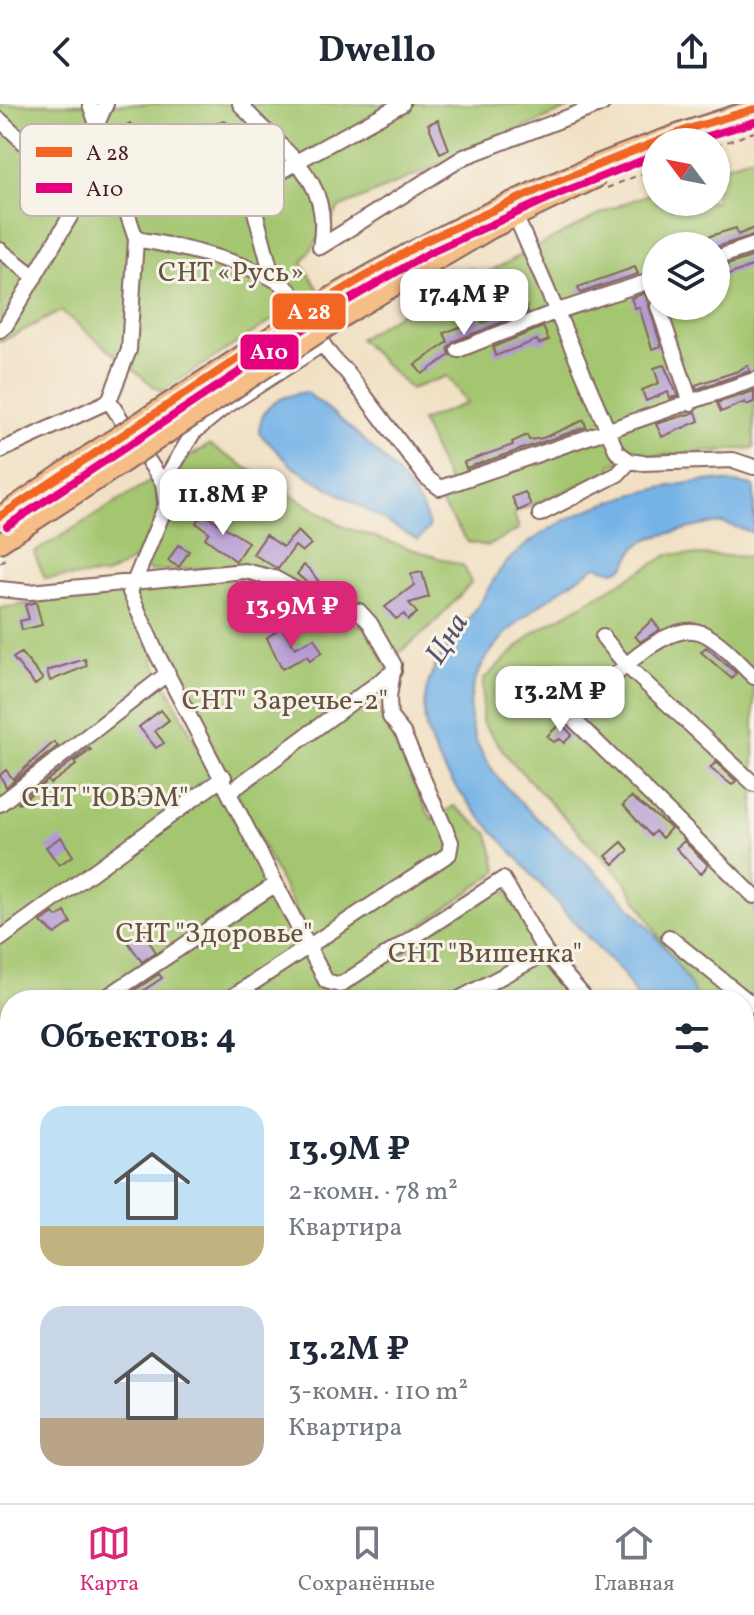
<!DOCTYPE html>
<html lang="ru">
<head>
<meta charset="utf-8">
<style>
	:root { --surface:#fff; --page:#f6f6f7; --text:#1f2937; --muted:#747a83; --line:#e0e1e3; --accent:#db2777 }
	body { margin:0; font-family:Vollkorn,serif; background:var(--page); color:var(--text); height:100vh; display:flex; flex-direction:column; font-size:30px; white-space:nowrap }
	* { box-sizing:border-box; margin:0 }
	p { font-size:26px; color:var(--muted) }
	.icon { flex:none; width:44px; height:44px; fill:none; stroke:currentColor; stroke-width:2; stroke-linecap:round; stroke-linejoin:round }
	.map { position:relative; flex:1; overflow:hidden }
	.panel { position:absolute; left:0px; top:886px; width:754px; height:514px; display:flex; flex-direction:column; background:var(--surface); border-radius:32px 32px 0 0; box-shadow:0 2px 6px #0004 }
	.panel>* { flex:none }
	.needle { width:52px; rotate:302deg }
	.tools { position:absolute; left:642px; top:24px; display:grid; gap:16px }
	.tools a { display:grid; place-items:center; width:88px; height:88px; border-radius:50%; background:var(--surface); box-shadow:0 2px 6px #0004; font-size:40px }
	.price { position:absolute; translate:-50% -68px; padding:0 18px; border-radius:16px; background:#fff; color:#222; font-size:26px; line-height:52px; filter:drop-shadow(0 2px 4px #0008) }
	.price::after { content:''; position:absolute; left:50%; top:48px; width:24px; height:18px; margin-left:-12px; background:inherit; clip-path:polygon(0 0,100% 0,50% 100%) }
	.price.on { background:var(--accent); color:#fff }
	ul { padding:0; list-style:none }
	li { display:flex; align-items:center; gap:24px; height:200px; padding:0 40px }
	li span { display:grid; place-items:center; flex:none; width:224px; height:160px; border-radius:24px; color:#555 }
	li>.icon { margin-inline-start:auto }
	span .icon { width:96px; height:96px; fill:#fffc; stroke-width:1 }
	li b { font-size:34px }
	h2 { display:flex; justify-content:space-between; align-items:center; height:96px; padding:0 40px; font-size:34px }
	header { display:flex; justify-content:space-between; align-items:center; height:104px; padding:0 40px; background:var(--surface); font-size:36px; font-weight:700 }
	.menu { display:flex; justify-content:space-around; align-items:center; height:112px; border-top:2px solid var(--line); background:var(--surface); font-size:22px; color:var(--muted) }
	.menu a { display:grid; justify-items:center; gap:4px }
	.menu .on { color:var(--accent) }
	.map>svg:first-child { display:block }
	.green { fill:#a4c66f; stroke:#77724d; stroke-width:2; fill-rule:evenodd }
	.water { fill:#74b3e7; stroke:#5f6989; stroke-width:2 }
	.building { fill:#b399d3 }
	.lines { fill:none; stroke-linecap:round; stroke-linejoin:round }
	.minor-casing { stroke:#846360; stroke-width:18 }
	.major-casing { stroke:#846360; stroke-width:22 }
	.path { stroke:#846360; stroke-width:2; stroke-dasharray:6 6; stroke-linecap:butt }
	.minor { stroke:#fff; stroke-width:14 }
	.major { stroke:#f6be87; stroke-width:18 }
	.major-bridge-casing { stroke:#846360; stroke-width:22; stroke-linecap:butt }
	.major-bridge { stroke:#f6be87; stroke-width:18 }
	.bus-1-casing { stroke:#f7f3e8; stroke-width:14 }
	.bus-2-casing { stroke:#f7f3e8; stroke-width:14 }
	.bus-1 { stroke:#f26522; stroke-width:8 }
	.bus-2 { stroke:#e5007d; stroke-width:8 }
	.labels { text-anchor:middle; stroke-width:6; stroke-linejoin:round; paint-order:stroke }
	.park-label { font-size:28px; fill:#65513f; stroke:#f7f3e8 }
	.water-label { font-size:30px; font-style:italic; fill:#59536d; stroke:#f7f3e8 }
	.key { fill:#f7f3e8; stroke:#c3b3af; stroke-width:2 }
	.key-label { font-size:22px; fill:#4a1f2b }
	.line-badge { stroke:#f7f3e8; stroke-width:3 }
	.badge-label { font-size:22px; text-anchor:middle; font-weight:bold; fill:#fff }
</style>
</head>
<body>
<header><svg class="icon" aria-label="back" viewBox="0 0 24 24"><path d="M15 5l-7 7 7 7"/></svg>Dwello<svg class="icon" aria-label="share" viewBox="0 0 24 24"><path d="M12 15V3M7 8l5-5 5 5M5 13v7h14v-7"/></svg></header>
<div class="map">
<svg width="754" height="1399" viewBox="0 0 754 1399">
	<rect width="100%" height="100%" fill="#f7f3e8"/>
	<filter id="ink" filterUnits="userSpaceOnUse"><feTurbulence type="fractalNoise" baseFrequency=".0125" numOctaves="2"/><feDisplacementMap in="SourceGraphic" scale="16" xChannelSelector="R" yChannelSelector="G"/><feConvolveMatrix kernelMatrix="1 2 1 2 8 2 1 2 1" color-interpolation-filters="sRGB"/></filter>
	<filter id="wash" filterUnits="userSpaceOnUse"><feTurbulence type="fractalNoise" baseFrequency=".006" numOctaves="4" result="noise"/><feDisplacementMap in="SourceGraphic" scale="32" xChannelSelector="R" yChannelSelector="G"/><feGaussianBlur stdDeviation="1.8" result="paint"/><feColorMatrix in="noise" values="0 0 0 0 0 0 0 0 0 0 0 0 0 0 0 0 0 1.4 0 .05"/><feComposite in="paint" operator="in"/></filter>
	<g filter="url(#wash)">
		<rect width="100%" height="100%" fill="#f1e0c3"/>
		<path class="green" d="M 0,0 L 579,0 L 339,104 L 302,159 L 319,186 L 161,288 L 61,207 L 0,238 Z
			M 754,52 L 754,344 L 640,353 L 611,361 L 612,367 L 514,409 L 519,425 L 488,442 L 468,438 L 435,391 L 452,386 L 421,317 L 467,299 L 447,272 L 410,285 L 359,235 L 471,165 L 475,175 L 608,106 L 656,87 L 656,98 L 716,98 L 716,64 ZM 656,142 L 716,142 L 716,202 L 656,202 Z
			M 209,341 L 344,423 L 464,462 L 471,479 L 430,524 L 394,553 C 369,504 374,502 318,491 L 307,507 L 315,513 L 321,507 L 366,524 L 389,566 L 370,585 C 392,628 407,673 432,715 L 454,702 L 488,729 L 498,767 L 342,878 L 330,875 L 165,549 L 153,555 L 326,895 L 498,785 L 504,787 L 580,896 L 10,896 L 10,1060 L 0,1050 L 0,504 L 94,489 L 184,482 L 188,477 L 240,462 L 149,467 L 138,449 L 136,455 L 106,471 L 45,474 L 34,449 Z
			M 670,450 L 754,453 L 754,1002 L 744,983 L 744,896 L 697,896 L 626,778 L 511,657 L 482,618 L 483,576 L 533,529 Z
			M 0,1068 L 10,1078 L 10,1245 L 0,1254 Z
			M 744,1211 L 754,1233 L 754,1368 L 744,1374 Z
			M 19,1390 L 204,1390 L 212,1399 L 18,1399 Z
			M 411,1390 L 713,1390 L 687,1399 L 428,1399 Z"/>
		<path class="water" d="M 306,288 C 340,313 423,382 429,424 L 418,436 L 293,363 L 259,329 C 260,301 280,292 306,288 Z
			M 714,376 L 754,382 L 754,429 L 723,419 L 704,421 L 650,434 L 636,443 L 624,463 L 614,467 L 596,462 C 563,485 521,510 496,541 C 417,637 536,708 596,768 C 633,805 675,848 698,896 L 638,896 L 623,870 C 584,831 549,790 513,749 C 481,712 444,679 428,631 C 414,586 440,549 467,517 C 484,497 493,470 513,452 C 564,405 647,382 714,376 Z
			M 744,984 L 754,1007 L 754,1130 L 744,1110 Z
			M 10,1258 L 10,1362 L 6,1399 L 0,1399 L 0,1265 Z
			M 225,1390 L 323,1390 L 334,1399 L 231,1399 Z"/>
		<g id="blocks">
			<path class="building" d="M 438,16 L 449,45 L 440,49 L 428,20 Z
				M 130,19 L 141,36 L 133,41 L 122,24 Z
				M 736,124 L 738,131 L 754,124 L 754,131 L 716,143 L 709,142 L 707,133 Z
				M 754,152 L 754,161 L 724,173 L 721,163 Z
				M 635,163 L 638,170 L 580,189 L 578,183 Z
				M 645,189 L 661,242 L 652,245 L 639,203 L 635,204 L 631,194 Z
				M 526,202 L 528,208 L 454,237 L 448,244 L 450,251 L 422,270 L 415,261 L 448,238 L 444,229 L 470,219 L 468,212 L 478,208 L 482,219 Z
				M 543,223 L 549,236 L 539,240 L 537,236 L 495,252 L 493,243 Z
				M 664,261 L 678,292 L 670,294 L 668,288 L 646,297 L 642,286 L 659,279 L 654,264 Z
				M 747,261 L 750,267 L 697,285 L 695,281 L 738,267 Z
				M 754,287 L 754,298 L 746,301 L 745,298 L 721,308 L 717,299 Z
				M 696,308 L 699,317 L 662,333 L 656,320 Z
				M 584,316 L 586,323 L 466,364 L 464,358 L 513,341 L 512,338 L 527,331 L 529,336 L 543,334 Z
				M 525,388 L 531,401 L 518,407 L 512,393 Z
				M 202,409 L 248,438 L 236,457 L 205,434 L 209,428 L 196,419 Z
				M 298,427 L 311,440 L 302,448 L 295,442 L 278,465 L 253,450 L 266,431 L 283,443 Z
				M 178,441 L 189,447 L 179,463 L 168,457 Z
				M 304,461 L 310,466 L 328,490 L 312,483 L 297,470 Z
				M 422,468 L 429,493 L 409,499 L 417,509 L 408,516 L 404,510 L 396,515 L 385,503 L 414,481 L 411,470 Z
				M 270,483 L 282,492 L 247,515 L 242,508 L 249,503 L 246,499 Z
				M 36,498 L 42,521 L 22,526 L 20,517 L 29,515 L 25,501 Z
				M 652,516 L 660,525 L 640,538 L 635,532 Z
				M 281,523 L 295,544 L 314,534 L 322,548 L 310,557 L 307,552 L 282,565 L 267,534 Z
				M 706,543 L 736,569 L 732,575 L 701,548 Z
				M 21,549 L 43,575 L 35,581 L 13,554 Z
				M 85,555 L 87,562 L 50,577 L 47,567 Z
				M 539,567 L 547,576 L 538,578 L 524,593 L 516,583 Z
				M 161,606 L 169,616 L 155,627 L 164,639 L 156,644 L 139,623 Z
				M 561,619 L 572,631 L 564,639 L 560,635 L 553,638 L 547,632 Z
				M 54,638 L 58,642 L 6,683 L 0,671 L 6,666 L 13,675 Z
				M 89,644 L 91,646 L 74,658 L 76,661 L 50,680 L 48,676 L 19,700 L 18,699 Z
				M 716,658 L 736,677 L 732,681 L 710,664 Z
				M 631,693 L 671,724 L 662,734 L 655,727 L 651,732 L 623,701 Z
				M 61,733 L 73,752 L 59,761 L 46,743 Z
				M 684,737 L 708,761 L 701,770 L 676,744 Z
				M 622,738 L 629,746 L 614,760 L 606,752 Z
				M 65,808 L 71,819 L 55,830 L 41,818 L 53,809 L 57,813 Z
				M 143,828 L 156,848 L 142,858 L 128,838 Z
				M 159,870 L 162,874 L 129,896 L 120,896 Z"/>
		</g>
	</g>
	<g filter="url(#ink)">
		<use href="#blocks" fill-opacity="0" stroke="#846360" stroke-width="2"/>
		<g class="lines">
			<g class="minor-casing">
				<path id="minor" d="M 90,0 L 136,135
					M 240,0 C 281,48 334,72 320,143 L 464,53 L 602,0
					M 0,16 C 30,43 51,68 85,92
					M 97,20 L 106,0
					M 222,25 L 250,89
					M 516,113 L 617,348 L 630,357 L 642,359 L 733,356 L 754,363
					M 0,146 L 35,173
					M 716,154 L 754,141
					M 273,175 L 250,89 L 296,58 L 402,0
					M 658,202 L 691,299
					M 0,226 L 6,221 L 107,50
					M 458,246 L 555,208 L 656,175
					M 0,347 L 109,297
					M 163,379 L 193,329 L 222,305 L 321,241
					M 540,410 L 618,370 L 630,357
					M 0,485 L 30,488 L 245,467 L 274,474 L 316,497 L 359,507 L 370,519 L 394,561 L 389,593 L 390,613 L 403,629 L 451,738 L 449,750 L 227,896
					M 603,533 L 627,562 L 754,680
					M 754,573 C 739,559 721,537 702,529 C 664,513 595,589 574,616 L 754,792
					M 544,586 L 574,616
					M 231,687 L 394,567
					M 0,700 L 168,569
					M 669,833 L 754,902
					M 0,835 L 224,673
					M 102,896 L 276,780
					M 457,896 L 546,849
					M 587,896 L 546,849 L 503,775 L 340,881 L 326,877 L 155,546 L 130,488 L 166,401 L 163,379 L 109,297 L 129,246 L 136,135 C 172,141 264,161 289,186 C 312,210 318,245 346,267 L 426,373 L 440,384 L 754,276
					M 0,996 L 10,986
					M 0,1058 L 10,1068
					M 0,1127 L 10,1137
					M 744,1189 L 754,1210
					M 0,1235 L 9,1243 L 0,1252
					M 744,1238 L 754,1231
					M 744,1280 L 754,1271
					M 400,1390 L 416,1399
					M 69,1399 L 71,1391
					M 607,1399 L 631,1390"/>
			</g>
			<g class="major-casing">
				<path id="major" d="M 334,191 C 466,113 607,49 754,5
					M 349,209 L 491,125 L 595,75
					M 0,412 L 90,350
					M 0,439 L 102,373"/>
			</g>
			<path class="path" d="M 716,42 L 754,28
				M 607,84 L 656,64
				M 0,459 L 9,452"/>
			<use href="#minor" class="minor"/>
			<use href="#major" class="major"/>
			<g class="major-bridge-casing">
				<path id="major-bridge" d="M 90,350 L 334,191
					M 102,373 L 349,209"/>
			</g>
			<use href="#major-bridge" class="major-bridge"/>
			<g class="bus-1-casing">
				<path id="bus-1" d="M 0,412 L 334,191 L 423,138 L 553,79 L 691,24 L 754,5"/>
			</g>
			<g class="bus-2-casing">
				<path id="bus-2" d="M 688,38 L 754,18
					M 7,422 L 340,201 L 429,149 L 558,90 L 656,51"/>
			</g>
			<use href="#bus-1" class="bus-1"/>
			<use href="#bus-2" class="bus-2"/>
		</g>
	</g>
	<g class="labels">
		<g class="park-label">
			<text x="231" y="177">СНТ «Русь»</text>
			<text x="285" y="605">СНТ" Заречье-2"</text>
			<text x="105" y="702">СНТ "ЮВЭМ"</text>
			<text x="214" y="838">СНТ "Здоровье"</text>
			<text x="485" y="858">СНТ "Вишенка"</text>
		</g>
		<g class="water-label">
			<text transform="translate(446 534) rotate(-58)" y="10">Цна</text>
		</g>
	</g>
	<rect x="20" y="20" width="264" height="92" rx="12" class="key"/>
	<rect x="36" y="43" width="36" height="10" fill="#f26522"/>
	<rect x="36" y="79" width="36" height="10" fill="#e5007d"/>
	<g class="key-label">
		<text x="86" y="56">А 28</text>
		<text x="86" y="92">А10</text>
	</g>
	<g class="line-badge">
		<rect x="271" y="188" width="76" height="39" rx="8" fill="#f26522"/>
		<rect x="239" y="229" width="61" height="38" rx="8" fill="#e5007d"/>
	</g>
	<g class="badge-label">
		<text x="309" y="215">А 28</text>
		<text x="269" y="255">А10</text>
	</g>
</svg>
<div class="tools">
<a><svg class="needle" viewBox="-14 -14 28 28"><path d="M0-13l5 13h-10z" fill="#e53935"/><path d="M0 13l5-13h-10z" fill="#747a83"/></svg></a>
<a><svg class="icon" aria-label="layers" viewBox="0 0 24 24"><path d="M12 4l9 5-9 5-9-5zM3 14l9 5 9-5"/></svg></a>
</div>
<b class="price" style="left:464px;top:233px">17.4M ₽</b>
<b class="price" style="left:223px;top:433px">11.8M ₽</b>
<b class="price on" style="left:292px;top:545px">13.9M ₽</b>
<b class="price" style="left:560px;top:630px">13.2M ₽</b>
<section class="panel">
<h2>Объектов: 4<svg class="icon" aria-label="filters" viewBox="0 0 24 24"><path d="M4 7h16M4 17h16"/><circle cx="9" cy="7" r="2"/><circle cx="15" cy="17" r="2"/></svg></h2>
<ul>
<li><span style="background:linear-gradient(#bfe0f5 75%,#c2b280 0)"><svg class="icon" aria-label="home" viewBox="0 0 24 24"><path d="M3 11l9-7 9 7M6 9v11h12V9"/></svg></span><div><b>13.9M ₽</b><p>2-комн. · 78 m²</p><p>Квартира</p></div></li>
<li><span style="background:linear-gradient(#c9d6e8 70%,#b9a48a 0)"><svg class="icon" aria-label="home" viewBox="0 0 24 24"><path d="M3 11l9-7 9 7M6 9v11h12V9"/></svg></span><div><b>13.2M ₽</b><p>3-комн. · 110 m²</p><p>Квартира</p></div></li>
</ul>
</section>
</div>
<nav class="menu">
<a class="on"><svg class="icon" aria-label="map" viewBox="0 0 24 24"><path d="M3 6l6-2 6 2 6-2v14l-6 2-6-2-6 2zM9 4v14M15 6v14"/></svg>Карта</a>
<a><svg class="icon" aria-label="saved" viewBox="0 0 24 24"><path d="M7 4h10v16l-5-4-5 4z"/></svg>Сохранённые</a>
<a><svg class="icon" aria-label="home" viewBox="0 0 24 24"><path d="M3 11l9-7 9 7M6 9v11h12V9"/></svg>Главная</a>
</nav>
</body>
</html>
